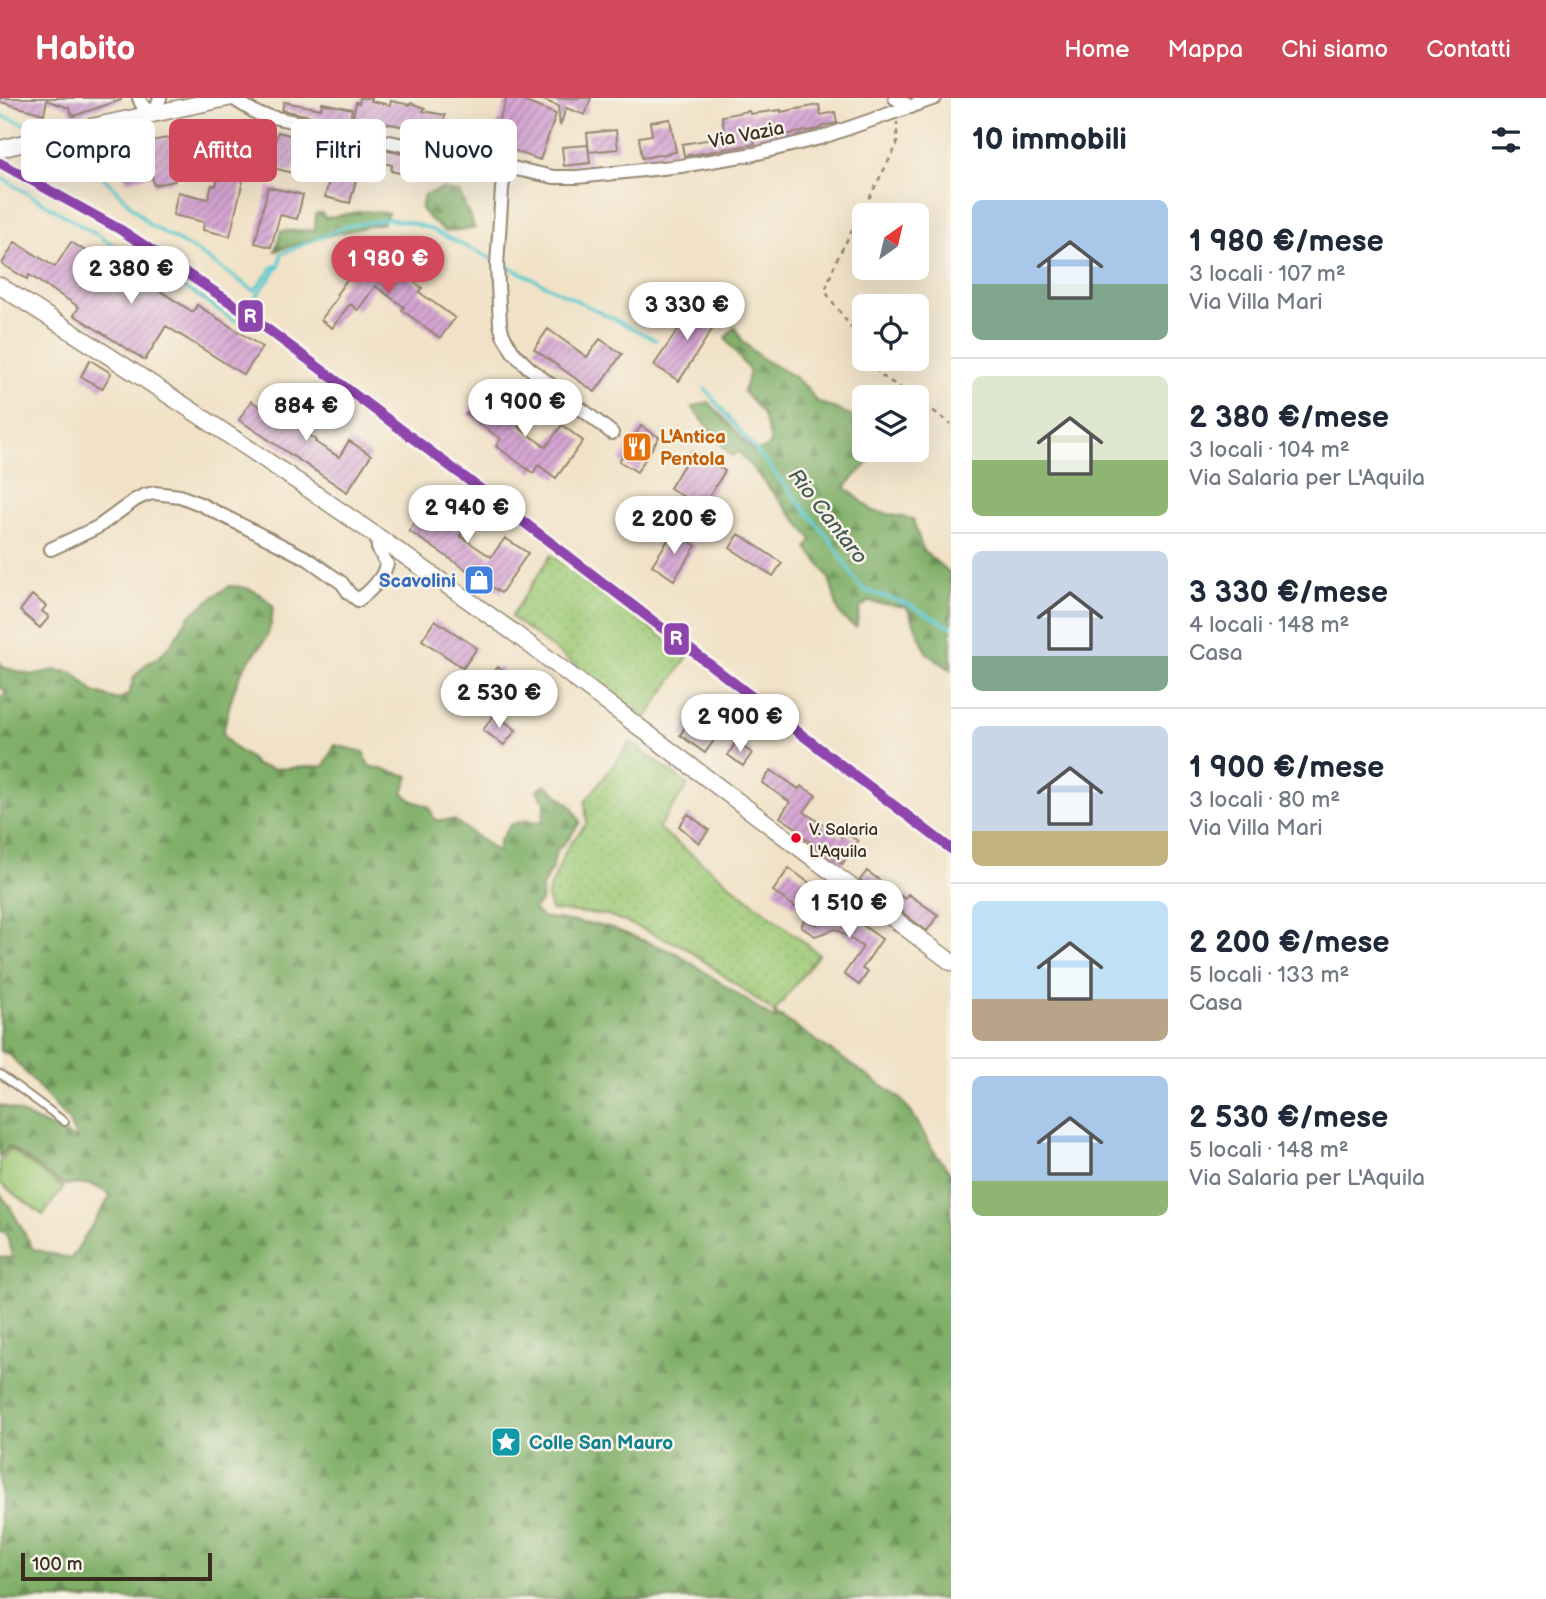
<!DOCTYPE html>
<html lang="it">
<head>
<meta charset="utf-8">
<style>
	:root { --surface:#fff; --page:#f2f2f3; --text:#1f2937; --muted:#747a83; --line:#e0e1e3; --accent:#d1495b }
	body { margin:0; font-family:"Balsamiq Sans",sans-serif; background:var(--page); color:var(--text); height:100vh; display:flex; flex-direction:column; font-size:26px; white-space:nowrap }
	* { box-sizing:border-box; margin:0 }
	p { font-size:23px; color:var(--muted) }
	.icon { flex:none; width:38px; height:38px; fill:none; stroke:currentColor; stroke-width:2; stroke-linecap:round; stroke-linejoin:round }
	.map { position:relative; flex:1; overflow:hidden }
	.panel { display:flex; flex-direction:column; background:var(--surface); width:595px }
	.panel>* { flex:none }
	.hud { position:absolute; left:21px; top:21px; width:665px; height:63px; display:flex; gap:14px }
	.needle { width:46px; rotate:34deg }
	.fabs { position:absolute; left:852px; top:105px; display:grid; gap:14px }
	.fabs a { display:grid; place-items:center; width:77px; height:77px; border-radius:10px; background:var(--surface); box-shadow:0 7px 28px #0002; font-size:35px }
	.scale { position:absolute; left:21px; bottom:18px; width:191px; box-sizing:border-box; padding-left:7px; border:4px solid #3b2a1e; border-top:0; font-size:19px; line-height:24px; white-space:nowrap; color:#3b2a1e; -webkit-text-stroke:5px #f7f3e8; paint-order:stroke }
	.price { position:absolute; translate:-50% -60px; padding:0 16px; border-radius:24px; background:#fff; color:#222; font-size:23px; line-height:46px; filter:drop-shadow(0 2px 4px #0008) }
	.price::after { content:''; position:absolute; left:50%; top:42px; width:21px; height:16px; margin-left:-10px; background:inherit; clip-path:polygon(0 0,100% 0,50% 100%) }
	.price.selected { background:var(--accent); color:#fff }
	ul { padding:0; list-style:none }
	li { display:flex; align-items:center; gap:21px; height:175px; padding:0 21px }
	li+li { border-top:2px solid var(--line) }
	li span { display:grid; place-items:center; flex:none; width:196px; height:140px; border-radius:10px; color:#555 }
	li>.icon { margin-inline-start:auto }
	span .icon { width:84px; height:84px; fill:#fffc; stroke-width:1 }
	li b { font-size:30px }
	h2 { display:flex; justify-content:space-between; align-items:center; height:84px; padding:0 21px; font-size:30px }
	.pill { padding:0 24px; border-radius:10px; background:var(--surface); box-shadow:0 7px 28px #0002; font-size:24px; line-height:63px }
	.pill.selected { background:var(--accent); color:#fff }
	header { display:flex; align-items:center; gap:42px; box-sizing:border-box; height:98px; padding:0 35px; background:var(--accent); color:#fff }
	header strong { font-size:33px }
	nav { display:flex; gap:38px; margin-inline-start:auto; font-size:24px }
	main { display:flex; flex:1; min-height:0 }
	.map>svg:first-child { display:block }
	.grass { fill:url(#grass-dots); stroke:#6d7a4b; stroke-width:2 }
	.forest { fill:url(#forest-firs); stroke:#5d6c43; stroke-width:2 }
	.pitch { fill:#9fcb78; stroke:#6d7a4b; stroke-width:2 }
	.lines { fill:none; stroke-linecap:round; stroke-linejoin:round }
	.stream { stroke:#5bc9cf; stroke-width:3.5 }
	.building { fill:url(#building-hatch) }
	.lane-casing { stroke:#968672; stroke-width:10 }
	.street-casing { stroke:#968672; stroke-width:16 }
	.secondary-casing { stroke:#968672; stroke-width:19 }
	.path { stroke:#968672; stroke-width:2.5; stroke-dasharray:5 5; stroke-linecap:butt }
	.lane { stroke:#fff; stroke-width:6 }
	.street { stroke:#fff; stroke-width:12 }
	.secondary { stroke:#fff; stroke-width:16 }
	.rail-1-casing { stroke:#f7f3e8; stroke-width:16 }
	.rail-1 { stroke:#8e44ad; stroke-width:10 }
	.bus-dot { fill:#e4002b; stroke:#f7f3e8; stroke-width:2.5 }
	.labels { text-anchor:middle; stroke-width:5; stroke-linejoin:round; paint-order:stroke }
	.bus-label { font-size:17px; fill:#3b2a1e; stroke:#f7f3e8; text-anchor:start }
	.street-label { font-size:19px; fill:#3b2a1e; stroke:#f7f3e8 }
	.food-label { font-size:19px; font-weight:bold; fill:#c56008; stroke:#f7f3e8; text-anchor:start }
	.shop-label { font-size:19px; font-weight:bold; fill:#366cbe; stroke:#f7f3e8; text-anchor:end }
	.culture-label { font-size:19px; font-weight:bold; fill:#0d838f; stroke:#f7f3e8; text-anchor:start }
	.water-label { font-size:21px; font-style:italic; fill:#455a53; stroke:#f7f3e8 }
	.line-badge { stroke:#f7f3e8; stroke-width:2.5 }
	.badge-label { font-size:19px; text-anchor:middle; font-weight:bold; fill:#fff }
</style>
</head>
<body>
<header>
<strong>Habito</strong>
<nav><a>Home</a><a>Mappa</a><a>Chi siamo</a><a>Contatti</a></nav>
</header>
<main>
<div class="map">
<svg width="951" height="1501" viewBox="0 0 951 1501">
	<defs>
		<pattern id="grass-dots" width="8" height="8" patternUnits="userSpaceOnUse" patternTransform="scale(1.75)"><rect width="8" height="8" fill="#9fcb78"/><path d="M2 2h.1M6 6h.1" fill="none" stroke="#8aae67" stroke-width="1.8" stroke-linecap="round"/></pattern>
		<pattern id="forest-firs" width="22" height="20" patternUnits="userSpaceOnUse" patternTransform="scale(1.75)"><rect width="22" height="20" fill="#7faf68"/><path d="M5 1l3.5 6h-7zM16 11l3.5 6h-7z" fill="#698f55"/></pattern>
		<pattern id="building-hatch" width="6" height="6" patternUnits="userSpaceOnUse" patternTransform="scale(1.75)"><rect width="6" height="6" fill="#d6a5d4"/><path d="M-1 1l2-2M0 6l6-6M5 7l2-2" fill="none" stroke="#af87ab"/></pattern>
	</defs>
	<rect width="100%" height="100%" fill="#f7f3e8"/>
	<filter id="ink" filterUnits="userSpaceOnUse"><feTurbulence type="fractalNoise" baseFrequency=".0143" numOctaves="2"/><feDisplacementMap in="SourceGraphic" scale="14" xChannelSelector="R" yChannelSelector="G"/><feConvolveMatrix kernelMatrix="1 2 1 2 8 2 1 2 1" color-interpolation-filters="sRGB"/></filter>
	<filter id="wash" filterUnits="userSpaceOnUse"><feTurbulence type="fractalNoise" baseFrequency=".00686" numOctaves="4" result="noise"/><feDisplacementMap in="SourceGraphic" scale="28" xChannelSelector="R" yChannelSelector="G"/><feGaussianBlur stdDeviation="1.57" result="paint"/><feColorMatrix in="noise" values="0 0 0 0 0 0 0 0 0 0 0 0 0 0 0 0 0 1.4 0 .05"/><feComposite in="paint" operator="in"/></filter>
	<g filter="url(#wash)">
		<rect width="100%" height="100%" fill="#f1e2c7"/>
		<path class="grass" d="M 551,457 L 688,558 L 646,620 L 511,519 Z
			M 631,644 L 688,687 L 658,730 L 819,856 L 774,914 L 683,848 L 608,817 L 551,812 L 547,798 L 567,750 L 587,725 L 585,704 Z"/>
		<path class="forest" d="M 442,91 L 459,94 L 475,130 C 465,133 456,131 446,134 C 436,126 428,121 421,111 L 424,97 Z
			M 364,113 L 388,115 L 383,125 L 314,141 L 275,153 L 281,133 L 315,132 L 316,115 L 322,115 L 325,120 Z
			M 735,229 L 743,244 L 763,261 L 793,278 L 807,290 L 816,303 L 853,318 L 864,328 L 864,352 L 877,352 L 867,366 L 845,389 L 873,413 L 913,421 L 923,453 L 949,474 L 951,478 L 951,572 L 927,555 L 907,509 L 868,504 L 860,510 L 856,529 C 830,516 839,499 827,477 C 822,468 813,459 807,450 L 812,441 L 739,354 L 731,358 L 692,309 L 709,304 L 754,354 L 767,350 L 771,342 L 762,315 L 743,293 L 750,274 L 725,240 Z
			M 230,488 C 251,489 258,493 273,508 C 272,527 269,539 256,554 C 253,558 249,562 246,567 C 234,585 227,615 223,635 L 232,648 L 252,662 L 255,667 L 273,671 L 324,668 L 335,647 L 364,654 L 369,668 L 409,678 L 403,694 L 411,702 L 429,709 L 435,722 L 454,722 L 498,754 L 499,744 L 510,727 L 526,722 L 542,725 L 545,704 L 537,692 L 546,687 L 572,709 L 580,724 L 569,740 L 556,753 L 552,771 L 542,789 L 541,804 L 533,811 L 542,819 L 609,829 L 678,856 L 774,921 L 774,914 L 900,1000 L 916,1021 L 929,1046 L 951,1076 L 951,1501 L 0,1501 L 0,1159 L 13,1160 L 6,1135 L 0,1133 L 0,1096 L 9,1107 L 33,1151 L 71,1161 L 111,1097 L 91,1086 L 63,1087 L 9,1048 L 0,1059 L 0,1007 L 14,1012 L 77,1042 L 69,1023 L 9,956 L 0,953 L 0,600 L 7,594 L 0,589 L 0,563 L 2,569 L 31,577 L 55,572 L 74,575 L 94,594 L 118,602 L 129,596 L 134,579 L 146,566 L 160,558 L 172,545 L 189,518 L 216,497 Z"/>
		<path class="pitch" d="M 10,1051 L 63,1090 L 43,1117 L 0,1085 L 0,1064 Z"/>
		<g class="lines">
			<path class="stream" d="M 0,17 L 47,34
				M 60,41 L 76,51 L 150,127 L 198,154 L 253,192 L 256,191 L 273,169 L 280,166 L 281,156 L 347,128 L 389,121 L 407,124 L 428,130 L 494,162
				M 0,79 L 196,196 L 233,222 L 238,222
				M 501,165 L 656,242
				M 248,209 L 279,168
				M 705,291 L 832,444 L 854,480 L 864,492 L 910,507 L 951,529"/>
		</g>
		<g id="blocks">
			<path class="building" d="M 0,0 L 121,0 L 121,2 L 73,18 L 69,10 L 47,2 L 44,16 L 0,4 Z
				M 360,0 L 372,0 L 371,3 L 390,7 L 391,3 L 410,7 L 411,5 L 425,10 L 423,13 L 445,17 L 443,30 L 456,33 L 454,45 L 422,38 L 422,37 L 401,28 L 353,19 L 356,4 L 359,5 Z
				M 507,0 L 527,0 L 525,4 L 556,16 L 540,62 L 491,44 Z
				M 541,0 L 591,0 L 585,17 L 566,10 L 560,28 L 558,8 L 541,1 Z
				M 284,4 L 321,11 L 322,5 L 352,11 L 349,26 L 282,12 Z
				M 819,7 L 821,17 L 835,14 L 837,25 L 823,28 L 819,31 L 754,42 L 755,46 L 684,58 L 682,46 L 725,39 L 722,18 L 749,13 L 750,16 L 781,12 L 781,14 Z
				M 670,21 L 676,54 L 642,60 L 639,39 L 652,37 L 650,24 Z
				M 230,25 L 255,31 L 230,138 L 203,132 L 204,124 L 173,117 L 178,94 L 208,101 L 212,87 L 216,88 L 223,53 L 171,64 L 175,83 L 154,87 L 152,77 L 126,83 L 119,50 L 176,38 L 175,35 L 198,30 L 199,33 Z
				M 616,32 L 618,51 L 589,54 L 587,35 Z
				M 298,33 L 324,39 L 320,52 L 361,63 L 350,105 L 325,99 L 330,79 L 294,70 L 293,75 L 269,69 L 278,34 L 297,39 Z
				M 588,47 L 590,65 L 564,68 L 562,49 Z
				M 369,49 L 422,60 L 417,79 L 391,73 L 392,67 L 366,61 Z
				M 268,89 L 303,97 L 297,121 L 280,117 L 271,149 L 255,145 Z
				M 15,144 L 55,169 L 71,144 L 108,167 L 111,162 L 193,214 L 197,207 L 262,249 L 244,277 L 166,228 L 145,262 L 74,217 L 79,209 L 29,177 L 27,181 L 2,166 Z
				M 363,159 L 381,172 L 387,164 L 422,190 L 419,194 L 455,220 L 440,240 L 402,212 L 404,209 L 375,188 L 358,212 L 350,206 L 332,230 L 321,222 L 338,198 L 336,197 Z
				M 697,204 L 720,219 L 679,283 L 654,267 Z
				M 548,231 L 587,259 L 600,241 L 622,256 L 595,294 L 534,251 Z
				M 90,262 L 111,275 L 102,291 L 81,278 Z
				M 482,295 L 522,323 L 518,329 L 546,349 L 562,327 L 583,343 L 556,380 L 538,367 L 533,375 L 496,348 L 501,341 L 466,316 Z
				M 285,300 L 307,314 L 297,330 L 316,342 L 315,344 L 339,359 L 349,343 L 371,357 L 347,394 L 239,322 L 251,303 L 274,317 Z
				M 641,328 L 659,339 L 637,374 L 619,363 Z
				M 692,353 L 725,373 L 702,410 L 670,390 Z
				M 450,398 L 475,415 L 460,438 L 491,459 L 505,440 L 528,455 L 501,495 L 409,433 L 426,408 L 438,416 Z
				M 674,433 L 696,448 L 674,482 L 652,467 Z
				M 739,436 L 782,465 L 773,478 L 730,450 Z
				M 32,497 L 46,508 L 42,513 L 49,519 L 40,530 L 20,513 Z
				M 435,522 L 477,550 L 463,570 L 422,542 Z
				M 498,569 L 521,587 L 506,607 L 482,588 Z
				M 447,581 L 469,599 L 463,607 L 440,589 Z
				M 695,614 L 721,632 L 705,655 L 680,637 Z
				M 495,616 L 516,632 L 504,647 L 483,632 Z
				M 736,644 L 752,655 L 743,668 L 728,657 Z
				M 771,672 L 799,691 L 801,688 L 816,697 L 804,714 L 841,739 L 845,735 L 858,743 L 842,766 L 799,736 L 801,733 L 780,719 L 790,704 L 762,685 Z
				M 688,716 L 709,732 L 699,745 L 679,728 Z
				M 789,770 L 812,787 L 795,809 L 773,793 Z
				M 867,773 L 905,801 L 908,796 L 938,817 L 927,833 L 860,782 Z
				M 840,811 L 882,841 L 862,871 L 868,874 L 859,887 L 844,876 L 863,849 L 836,831 L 815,838 L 801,829 L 805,820 L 816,827 L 833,820 Z"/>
		</g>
	</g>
	<g filter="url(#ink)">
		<use href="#blocks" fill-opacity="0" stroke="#968672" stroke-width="2"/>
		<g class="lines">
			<g class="lane-casing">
				<path id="lane" d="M 0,976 L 65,1024"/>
			</g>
			<g class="street-casing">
				<path id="street" d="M 139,0 L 142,7 L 154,16 L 160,0
					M 232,0 L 258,16 L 554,79 L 577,79 L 681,68 L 754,56 L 820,40 L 935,0
					M 895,0 L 911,9
					M 505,69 L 502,91 L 497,167 L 500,226 L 503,237 L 513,254 L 528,269 L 612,335
					M 51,451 L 98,429 L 135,402 L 145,397 L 154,395 L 180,398 L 200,406 L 308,461 L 342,485 L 349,495 L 358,502 C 371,493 382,481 387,466 L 378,450 L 377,439"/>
			</g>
			<g class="secondary-casing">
				<path id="secondary" d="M 0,51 L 77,32 L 228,0
					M 0,188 C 174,298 345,414 513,534 L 951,864"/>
			</g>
			<path class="path" d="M 864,248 L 825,193 L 836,163 L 897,47 L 897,24
				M 871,261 L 879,276 L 914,299
				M 917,301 L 951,326"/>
			<use href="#lane" class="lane"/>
			<use href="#street" class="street"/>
			<use href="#secondary" class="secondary"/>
			<g class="rail-1-casing">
				<path id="rail-1" d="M 0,65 L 121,132 L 242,212 L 491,399 L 951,751"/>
			</g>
			<use href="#rail-1" class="rail-1"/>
		</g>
	</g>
	<defs>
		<g id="restaurant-square" transform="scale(1.575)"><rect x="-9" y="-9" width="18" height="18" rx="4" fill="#e8710a" stroke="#f7f3e8"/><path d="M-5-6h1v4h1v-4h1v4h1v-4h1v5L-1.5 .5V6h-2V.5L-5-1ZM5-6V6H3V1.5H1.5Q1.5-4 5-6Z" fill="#fff"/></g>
		<g id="shop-square" transform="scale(1.575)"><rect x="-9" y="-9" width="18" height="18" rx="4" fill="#3f7fe0" stroke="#f7f3e8"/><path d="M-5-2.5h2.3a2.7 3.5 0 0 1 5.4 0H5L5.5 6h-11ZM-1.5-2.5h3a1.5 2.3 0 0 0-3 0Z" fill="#fff"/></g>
		<g id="sight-square" transform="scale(1.575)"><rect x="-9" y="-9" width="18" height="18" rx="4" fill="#0f9aa8" stroke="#f7f3e8"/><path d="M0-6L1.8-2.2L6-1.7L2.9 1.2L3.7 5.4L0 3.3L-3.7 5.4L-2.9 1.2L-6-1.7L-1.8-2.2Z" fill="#fff"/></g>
	</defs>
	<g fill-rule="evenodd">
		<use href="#restaurant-square" x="637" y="349"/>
		<use href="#shop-square" x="479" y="482"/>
		<use href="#sight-square" x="506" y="1344"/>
	</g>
	<circle class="bus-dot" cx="796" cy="740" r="6"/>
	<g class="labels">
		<g class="bus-label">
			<text x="809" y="737">V. Salaria<tspan x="809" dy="22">L'Aquila</tspan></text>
		</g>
		<g class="street-label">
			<text transform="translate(746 36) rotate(-11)" y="7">Via Vazia</text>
		</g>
		<g class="food-label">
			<text x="660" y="345">L'Antica<tspan x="660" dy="22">Pentola</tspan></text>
		</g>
		<g class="shop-label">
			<text x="456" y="489">Scavolini</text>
		</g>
		<g class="culture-label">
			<text x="529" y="1351">Colle San Mauro</text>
		</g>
		<g class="water-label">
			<text transform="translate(828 418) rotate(52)" y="7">Rio Cantaro</text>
		</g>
	</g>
	<g class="line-badge">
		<rect x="237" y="201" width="27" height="34" rx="7" fill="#8e44ad"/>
		<rect x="663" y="524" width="27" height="34" rx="7" fill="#8e44ad"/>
	</g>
	<g class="badge-label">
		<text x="250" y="225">R</text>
		<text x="676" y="547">R</text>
	</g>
</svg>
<div class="fabs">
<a><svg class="needle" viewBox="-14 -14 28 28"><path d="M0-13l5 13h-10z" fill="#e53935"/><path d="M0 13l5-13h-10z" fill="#747a83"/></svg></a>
<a><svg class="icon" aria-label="locate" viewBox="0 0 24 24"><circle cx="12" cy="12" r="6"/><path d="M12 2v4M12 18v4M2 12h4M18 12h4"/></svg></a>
<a><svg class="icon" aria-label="layers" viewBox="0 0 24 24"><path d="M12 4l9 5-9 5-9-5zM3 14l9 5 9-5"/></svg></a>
</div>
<div class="scale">100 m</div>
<b class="price selected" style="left:388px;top:198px">1 980 €</b>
<b class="price" style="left:131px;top:208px">2 380 €</b>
<b class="price" style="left:687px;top:244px">3 330 €</b>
<b class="price" style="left:525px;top:341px">1 900 €</b>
<b class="price" style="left:306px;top:345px">884 €</b>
<b class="price" style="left:467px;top:447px">2 940 €</b>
<b class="price" style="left:674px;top:458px">2 200 €</b>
<b class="price" style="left:499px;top:632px">2 530 €</b>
<b class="price" style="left:740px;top:656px">2 900 €</b>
<b class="price" style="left:849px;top:842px">1 510 €</b>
<div class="hud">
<a class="pill">Compra</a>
<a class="pill selected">Affitta</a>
<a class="pill">Filtri</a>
<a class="pill">Nuovo</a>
</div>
</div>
<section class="panel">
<h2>10 immobili<svg class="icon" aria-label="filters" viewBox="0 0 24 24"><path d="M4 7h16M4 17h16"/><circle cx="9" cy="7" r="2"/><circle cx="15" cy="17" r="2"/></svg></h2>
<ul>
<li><span style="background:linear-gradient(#a9c7e8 60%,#7fa58c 0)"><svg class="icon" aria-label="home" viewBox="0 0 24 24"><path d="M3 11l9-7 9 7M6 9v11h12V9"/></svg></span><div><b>1 980 €/mese</b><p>3 locali · 107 m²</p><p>Via Villa Mari</p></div></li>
<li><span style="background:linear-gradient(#dfe7d0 60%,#8fb573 0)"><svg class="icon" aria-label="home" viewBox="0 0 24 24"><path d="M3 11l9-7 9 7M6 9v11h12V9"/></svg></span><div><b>2 380 €/mese</b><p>3 locali · 104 m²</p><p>Via Salaria per L'Aquila</p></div></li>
<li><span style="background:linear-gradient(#c9d6e8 75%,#7fa58c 0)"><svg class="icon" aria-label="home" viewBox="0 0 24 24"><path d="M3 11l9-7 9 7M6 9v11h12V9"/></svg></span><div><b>3 330 €/mese</b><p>4 locali · 148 m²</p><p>Casa</p></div></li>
<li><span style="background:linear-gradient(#c9d6e8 75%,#c2b280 0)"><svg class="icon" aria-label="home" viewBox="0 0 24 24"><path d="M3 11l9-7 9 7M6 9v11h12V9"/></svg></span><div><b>1 900 €/mese</b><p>3 locali · 80 m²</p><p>Via Villa Mari</p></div></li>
<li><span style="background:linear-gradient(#bfe0f5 70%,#b9a48a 0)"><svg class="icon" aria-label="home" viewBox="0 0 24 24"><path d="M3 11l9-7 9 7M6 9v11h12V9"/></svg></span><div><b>2 200 €/mese</b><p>5 locali · 133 m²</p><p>Casa</p></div></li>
<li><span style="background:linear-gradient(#a9c7e8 75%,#8fb573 0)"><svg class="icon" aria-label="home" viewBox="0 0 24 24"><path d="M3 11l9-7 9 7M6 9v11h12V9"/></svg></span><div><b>2 530 €/mese</b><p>5 locali · 148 m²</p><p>Via Salaria per L'Aquila</p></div></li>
</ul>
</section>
</main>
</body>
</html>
